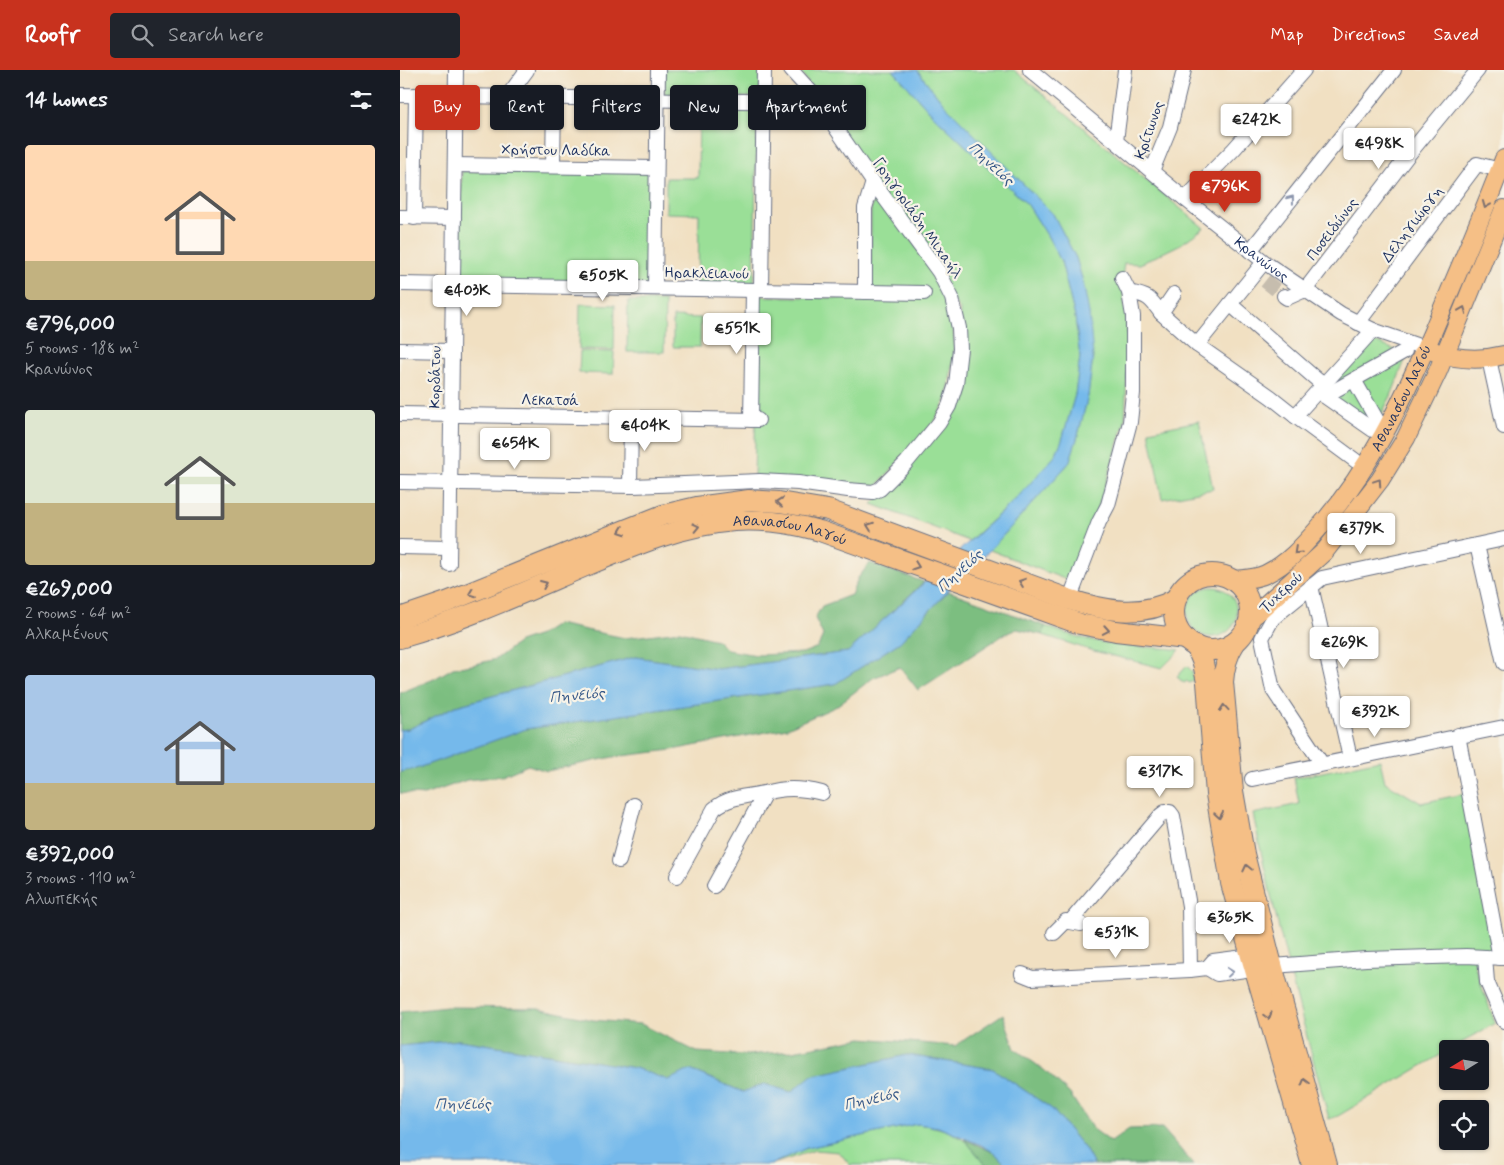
<!DOCTYPE html>
<html lang="en">
<head>
<meta charset="utf-8">
<style>
	:root { --surface:#171b24; --page:#20242c; --text:#f1f3f6; --muted:#9ea1a6; --accent:#c8321e }
	body { margin:0; font-family:Mynerve,sans-serif; background:var(--page); color:var(--text); height:100vh; display:flex; flex-direction:column; font-size:19px; white-space:nowrap }
	* { box-sizing:border-box; margin:0 }
	p { font-size:16px; color:var(--muted) }
	.icon { flex:none; width:28px; height:28px; fill:none; stroke:currentColor; stroke-width:2; stroke-linecap:round; stroke-linejoin:round }
	.map { position:relative; flex:1; overflow:hidden }
	.sheet { display:flex; flex-direction:column; background:var(--surface); width:400px }
	.sheet>* { flex:none }
	.guide { position:absolute; left:15px; top:15px; width:475px; height:45px; display:flex; gap:10px }
	.needle { width:32px; rotate:259deg }
	.buttons { position:absolute; left:1039px; top:970px; display:grid; gap:10px }
	.buttons a { display:grid; place-items:center; width:50px; height:50px; border-radius:5px; background:var(--surface); box-shadow:0 1px 4px #0004; font-size:25px }
	.price { position:absolute; translate:-50% -42px; padding:0 11px; border-radius:5px; background:#fff; color:#222; font-size:16px; line-height:32px; filter:drop-shadow(0 1px 2px #0008) }
	.price::after { content:''; position:absolute; left:50%; top:30px; width:15px; height:11px; margin-left:-8px; background:inherit; clip-path:polygon(0 0,100% 0,50% 100%) }
	.price.active { background:var(--accent); color:#fff }
	ul { padding:0; list-style:none }
	li { display:grid; align-content:center; gap:10px; height:265px; padding:0 25px }
	li span { display:grid; place-items:center; height:155px; border-radius:5px; color:#555 }
	li>.icon { margin-inline-start:auto }
	span .icon { width:90px; height:90px; fill:#fffc; stroke-width:1 }
	li b { font-size:21px }
	h2 { display:flex; justify-content:space-between; align-items:center; height:60px; padding:0 25px; font-size:21px }
	.tag { padding:0 18px; border-radius:5px; background:var(--surface); box-shadow:0 1px 4px #0004; font-size:18px; line-height:45px }
	.tag.active { background:var(--accent); color:#fff }
	header { display:flex; align-items:center; gap:30px; box-sizing:border-box; height:70px; padding:0 25px; background:var(--accent); color:#fff }
	header strong { font-size:24px }
	nav { display:flex; gap:28px; margin-inline-start:auto; font-size:18px }
	.search { width:350px; height:45px; background:var(--page); display:flex; align-items:center; gap:12px; box-sizing:border-box; padding:0 18px; border-radius:5px; color:var(--muted); font-size:19px }
	main { display:flex; flex:1; min-height:0 }
	.map>svg:first-child { display:block }
	.green { fill:#9adf97; stroke:#5a877a }
	.forest { fill:#7bbe80; stroke:#4b766f }
	.water { fill:#75b9eb; stroke:#4874a4 }
	.lines { fill:none; stroke-linecap:round; stroke-linejoin:round }
	.minor-tunnel { stroke:#c6bdae; stroke-width:14; stroke-dasharray:14 7; stroke-linecap:butt }
	.minor-casing { stroke:#666d81; stroke-width:16 }
	.major-casing { stroke:#666d81; stroke-width:20 }
	.highway-casing { stroke:#666d81; stroke-width:22 }
	.minor { stroke:#fff; stroke-width:14 }
	.major { stroke:#f5bf86; stroke-width:18 }
	.highway { stroke:#f5bf86; stroke-width:20 }
	.oneway { stroke:#8d97ae }
	.oneway2 { stroke:#7d7070 }
	.labels { text-anchor:middle; stroke-width:4.5; stroke-linejoin:round; paint-order:stroke }
	.street-label { font-size:15px; fill:#1b2f5e; stroke:#f7f3e8 }
	.water-label { font-size:16px; font-style:italic; fill:#365888; stroke:#f7f3e8 }
</style>
</head>
<body>
<header>
<strong>Roofr</strong>
<div class="search"><svg class="icon" aria-label="search" viewBox="0 0 24 24"><circle cx="10" cy="10" r="6"/><path d="M15 15l6 6"/></svg>Search here</div>
<nav><a>Map</a><a>Directions</a><a>Saved</a></nav>
</header>
<main>
<section class="sheet">
<h2>14 homes<svg class="icon" aria-label="filters" viewBox="0 0 24 24"><path d="M4 7h16M4 17h16"/><circle cx="9" cy="7" r="2"/><circle cx="15" cy="17" r="2"/></svg></h2>
<ul>
<li><span style="background:linear-gradient(#ffd9b3 75%,#c2b280 0)"><svg class="icon" aria-label="home" viewBox="0 0 24 24"><path d="M3 11l9-7 9 7M6 9v11h12V9"/></svg></span><div><b>€796,000</b><p>5 rooms · 188 m²</p><p>Κρανώνος</p></div></li>
<li><span style="background:linear-gradient(#dfe7d0 60%,#c2b280 0)"><svg class="icon" aria-label="home" viewBox="0 0 24 24"><path d="M3 11l9-7 9 7M6 9v11h12V9"/></svg></span><div><b>€269,000</b><p>2 rooms · 64 m²</p><p>Αλκαμένους</p></div></li>
<li><span style="background:linear-gradient(#a9c7e8 70%,#c2b280 0)"><svg class="icon" aria-label="home" viewBox="0 0 24 24"><path d="M3 11l9-7 9 7M6 9v11h12V9"/></svg></span><div><b>€392,000</b><p>3 rooms · 110 m²</p><p>Αλωπεκής</p></div></li>
</ul>
</section>
<div class="map">
<svg width="1104" height="1095" viewBox="0 0 1104 1095">
	<rect width="100%" height="100%" fill="#f7f3e8"/>
	<filter id="ink" filterUnits="userSpaceOnUse"><feTurbulence type="fractalNoise" baseFrequency=".02" numOctaves="2"/><feDisplacementMap in="SourceGraphic" scale="10" xChannelSelector="R" yChannelSelector="G"/><feConvolveMatrix kernelMatrix="1 2 1 2 8 2 1 2 1" color-interpolation-filters="sRGB"/></filter>
	<filter id="wash" filterUnits="userSpaceOnUse"><feTurbulence type="fractalNoise" baseFrequency=".0096" numOctaves="4" result="noise"/><feDisplacementMap in="SourceGraphic" scale="20" xChannelSelector="R" yChannelSelector="G"/><feGaussianBlur stdDeviation="1.12" result="paint"/><feColorMatrix in="noise" values="0 0 0 0 0 0 0 0 0 0 0 0 0 0 0 0 0 1.4 0 .05"/><feComposite in="paint" operator="in"/></filter>
	<g filter="url(#wash)">
		<rect width="100%" height="100%" fill="#f1e0c2"/>
		<path class="green" d="M 265,0 L 361,0 L 360,27 L 265,27 Z
			M 401,0 L 493,0 L 532,44 L 628,135 L 647,165 L 661,191 L 675,247 L 680,287 L 675,325 L 662,370 L 655,386 L 642,402 L 616,429 L 569,471 L 472,434 L 500,404 L 556,327 L 560,240 L 401,2 Z
			M 517,0 L 614,0 L 804,158 L 781,174 L 740,194 L 724,193 L 722,208 L 728,272 L 725,352 L 700,432 L 672,512 L 590,480 L 669,393 L 677,369 L 688,326 L 693,286 L 683,212 L 676,188 L 653,144 L 544,34 Z
			M 299,37 L 357,38 L 354,216 L 298,215 L 299,144 L 266,143 L 266,108 L 298,108 Z
			M 62,101 L 250,102 L 249,215 L 59,213 Z
			M 480,127 L 531,197 L 551,240 L 555,278 L 547,328 L 535,351 L 477,416 L 354,406 L 359,226 L 471,229 L 471,139 L 473,132 Z
			M 228,231 L 265,231 L 264,282 L 227,282 Z
			M 180,234 L 215,235 L 214,280 L 179,279 Z
			M 273,247 L 301,248 L 300,277 L 273,277 Z
			M 968,269 L 1007,285 L 991,326 L 974,358 L 922,323 Z
			M 180,281 L 214,282 L 213,304 L 179,303 Z
			M 799,351 L 813,419 L 762,429 L 749,361 Z
			M787 542a25 25 0 1 1 50 0a25 25 0 1 1-50 0Z
			M 645,556 C 672,567 700,573 729,576 C 746,578 763,577 780,580 L 762,598 L 690,580 L 643,565 Z
			M 787,596 L 792,601 L 794,610 L 789,613 L 787,611 L 784,613 L 777,607 Z
			M 980,690 L 985,712 L 1021,733 L 1063,724 L 1092,877 L 1074,894 L 1095,953 L 1051,979 L 1048,979 L 1047,981 L 938,1046 L 929,1049 C 902,948 874,847 853,744 L 899,734 L 894,708 Z
			M 517,1054 C 552,1059 565,1066 586,1095 L 450,1095 L 439,1082 L 415,1080 L 370,1095 L 407,1078 Z"/>
		<path class="forest" d="M 470,493 L 524,512 L 448,582 L 318,599 L 235,587 L 56,636 L 9,659 L 0,660 L 0,623 L 34,609 L 53,598 L 72,595 L 96,589 L 119,572 L 140,565 L 157,554 L 225,568 L 280,561 L 317,570 L 327,580 L 357,585 L 403,583 L 418,577 L 423,565 L 415,548 L 422,536 L 451,525 L 458,508 Z
			M 548,521 L 645,556 L 643,565 L 617,559 L 605,564 L 518,620 L 500,597 L 473,608 L 435,637 L 387,658 L 272,680 L 213,687 L 147,701 L 128,695 L 102,706 L 67,710 L 24,725 L 0,723 L 0,702 L 15,699 L 126,659 L 435,614 L 500,572 Z
			M 47,937 L 138,938 L 193,950 L 241,954 L 297,982 L 347,985 L 393,981 L 462,968 L 555,976 L 603,944 L 615,979 L 644,1000 L 670,1024 L 692,1058 L 711,1072 L 729,1059 L 762,1058 L 794,1095 L 694,1095 L 685,1079 L 652,1039 L 593,999 L 507,985 L 412,1006 L 391,1022 L 364,1014 L 343,1022 L 290,1000 L 268,1011 L 235,998 L 59,970 L 0,976 L 0,942 Z
			M 564,1069 L 595,1083 L 606,1095 L 586,1095 Z"/>
		<path class="water" d="M 493,0 L 517,0 L 544,34 L 653,144 L 676,188 L 683,212 L 689,243 L 693,286 L 688,326 L 677,369 L 669,393 L 590,480 L 548,521 L 500,572 L 435,614 L 126,659 L 15,699 L 0,702 L 0,660 L 9,659 L 56,636 L 235,587 L 318,599 L 448,582 L 616,429 L 655,386 L 662,370 L 675,325 L 680,287 L 675,247 L 661,191 L 647,165 L 628,135 L 532,44 Z
			M 59,970 L 235,998 L 268,1010 L 290,1000 L 343,1022 L 364,1014 L 391,1022 L 411,1006 L 507,985 L 593,999 L 652,1039 L 685,1079 L 694,1095 L 606,1095 L 595,1083 L 581,1075 L 538,1057 L 517,1054 L 407,1078 L 370,1095 L 0,1094 L 0,976 Z"/>
	</g>
	<g filter="url(#ink)">
		<g class="lines">
			<path class="minor-tunnel" d="M 865,211 L 884,226"/>
			<g class="minor-casing">
				<g id="minor">
					<path id="s1" d="M 630,0 L 785,129 L 867,194 L 941,244 L 973,260 L 1025,278"/>
					<path d="M 0,25 L 396,32"/>
					<path d="M 107,27 L 127,0"/>
					<path d="M 716,71 L 725,0"/>
					<path d="M 55,95 L 256,98"/>
					<path d="M 153,96 L 154,28"/>
					<path d="M 752,101 L 770,57 L 784,0"/>
					<path d="M 785,129 L 834,79 L 904,0"/>
					<path d="M 0,147 L 54,148"/>
					<path d="M 14,148 L 16,25"/>
					<path d="M 850,181 L 994,0"/>
					<path d="M 0,214 L 524,223"/>
					<path d="M 255,218 L 258,0"/>
					<path d="M 361,220 L 364,0"/>
					<path d="M 465,222 L 465,138 L 473,112"/>
					<path d="M 729,222 C 749,226 750,228 761,243"/>
					<path d="M 774,224 L 761,243 L 797,275 L 871,327 L 895,346"/>
					<path d="M 884,226 L 887,228 L 905,220 L 1009,84 L 1078,0"/>
					<path d="M 830,234 L 923,315"/>
					<path d="M 958,253 L 1077,94 L 1100,100"/>
					<path d="M 797,275 L 864,192"/>
					<path d="M 0,280 L 52,281"/>
					<path d="M 1089,289 L 1104,357"/>
					<path d="M 954,310 L 978,352"/>
					<path d="M 920,323 L 973,360"/>
					<path d="M 925,326 L 1005,281"/>
					<path d="M 0,344 L 358,350"/>
					<path d="M 351,350 L 353,220"/>
					<path d="M 956,391 L 895,346 L 973,260"/>
					<path d="M 0,412 L 233,416 L 360,411 L 398,413 L 448,420 L 473,422 L 480,419 L 506,393 L 539,353 L 549,336 L 556,314 L 560,279 L 559,258 L 552,228 L 539,202 L 473,112 L 411,22 L 391,0"/>
					<path d="M 230,416 L 231,348"/>
					<path d="M 1077,475 L 1104,593"/>
					<path d="M 0,477 L 49,478"/>
					<path d="M 49,494 L 56,0"/>
					<path d="M 911,516 L 950,688"/>
					<path d="M 673,520 L 699,452 L 708,435 L 730,352 L 733,323 L 733,246 L 729,222 L 722,208"/>
					<path d="M 1058,665 L 1100,888"/>
					<path d="M 922,694 L 873,620 L 862,568 L 873,548 L 922,508 L 1104,469"/>
					<path d="M 852,709 L 1104,657"/>
					<path d="M 219,791 L 234,735"/>
					<path d="M 277,806 L 314,739 C 327,727 347,726 365,723"/>
					<path d="M 314,816 L 365,723 C 384,717 402,718 422,723"/>
					<path d="M 681,854 L 670,852 L 761,745 L 765,742 L 770,742 L 773,746 L 789,836 L 790,900"/>
					<path d="M 654,863 L 666,851 L 670,852"/>
					<path d="M 1085,887 L 1087,912 L 1104,951"/>
					<path d="M 807,898 L 817,904 L 873,896 L 966,889 L 1066,886 L 1104,888"/>
					<path d="M 622,904 L 632,908 L 790,900 L 807,898 L 813,891 L 860,885"/>
				</g>
			</g>
			<g class="major-casing">
				<g id="major">
					<path d="M 1033,281 C 1057,290 1080,291 1104,285"/>
					<path id="s2" d="M 833,510 C 844,509 856,509 866,504 C 887,494 903,476 917,460 C 971,399 1001,334 1033,261 C 1057,204 1082,147 1104,89"/>
					<path d="M 850,549 L 925,481 L 980,410 L 1006,368 L 1038,301 L 1104,139"/>
				</g>
			</g>
			<g class="highway-casing">
				<g id="highway">
					<circle cx="812" cy="542" r="38"/>
					<path d="M 0,548 L 47,532 L 205,468 L 263,445 L 297,437 L 349,430 L 379,432 L 428,440 L 668,529 C 704,541 741,548 776,529"/>
					<path id="s3" d="M 0,568 C 65,550 127,521 188,495 C 235,475 283,455 334,451 C 364,449 392,453 420,461 L 680,554 L 716,561 L 786,569"/>
					<path d="M 835,573 C 827,585 824,598 823,612 L 833,721 L 844,784 L 869,884 L 927,1095"/>
					<path d="M 796,576 L 803,593 L 807,612 L 816,724 L 831,813 L 851,886 L 912,1095"/>
				</g>
			</g>
			<use href="#minor" class="minor"/>
			<use href="#major" class="major"/>
			<use href="#highway" class="highway"/>
		</g>
		<defs><path id="oneway-chevron" d="M-2-3.5L2.5 0L-2 3.5" fill="none" stroke-width="1.6" stroke-linecap="round" stroke-linejoin="round" transform="scale(1.25)"/></defs>
		<g class="oneway">
			<use href="#oneway-chevron" transform="translate(891 129) rotate(-52)"/>
			<use href="#oneway-chevron" transform="translate(830 902) rotate(-6)"/>
		</g>
		<g class="oneway2">
			<use href="#oneway-chevron" transform="translate(1086 135) rotate(112)"/>
			<use href="#oneway-chevron" transform="translate(1063 240) rotate(-68)"/>
			<use href="#oneway-chevron" transform="translate(978 412) rotate(-56)"/>
			<use href="#oneway-chevron" transform="translate(380 432) rotate(-174)"/>
			<use href="#oneway-chevron" transform="translate(470 456) rotate(-160)"/>
			<use href="#oneway-chevron" transform="translate(296 457) rotate(-13)"/>
			<use href="#oneway-chevron" transform="translate(222 461) rotate(159)"/>
			<use href="#oneway-chevron" transform="translate(897 481) rotate(137)"/>
			<use href="#oneway-chevron" transform="translate(516 496) rotate(20)"/>
			<use href="#oneway-chevron" transform="translate(622 512) rotate(-160)"/>
			<use href="#oneway-chevron" transform="translate(144 514) rotate(-23)"/>
			<use href="#oneway-chevron" transform="translate(72 523) rotate(159)"/>
			<use href="#oneway-chevron" transform="translate(706 560) rotate(10)"/>
			<use href="#oneway-chevron" transform="translate(824 638) rotate(-95)"/>
			<use href="#oneway-chevron" transform="translate(819 745) rotate(81)"/>
			<use href="#oneway-chevron" transform="translate(847 798) rotate(-103)"/>
			<use href="#oneway-chevron" transform="translate(868 946) rotate(74)"/>
			<use href="#oneway-chevron" transform="translate(905 1012) rotate(-105)"/>
		</g>
	</g>
	<g class="labels">
		<g class="street-label">
			<text transform="translate(749 60) rotate(-71)" y="5">Κρίτωνος</text>
			<text transform="translate(156 80) rotate(1)" y="5">Χρήστου Λαδίκα</text>
			<text transform="translate(518 148) rotate(55)" y="5">Γρηγοριάδη Μιχαήλ</text>
			<text transform="translate(1012 154) rotate(-53)" y="5">Δεληγιώργη</text>
			<text transform="translate(932 159) rotate(-53)" y="5">Ποσειδώνος</text>
			<text dy="5" stroke="none"><textPath href="#s1" startOffset="299">Κρανώνος</textPath></text>
			<text transform="translate(307 203) rotate(1)" y="5">Ηρακλειανού</text>
			<text transform="translate(35 307) rotate(-89)" y="5">Κορδάτου</text>
			<text dy="5" stroke="none"><textPath href="#s2" startOffset="259">Αθανασίου Λαγού</textPath></text>
			<text transform="translate(150 330) rotate(1)" y="5">Λεκατσά</text>
			<text dy="5" stroke="none"><textPath href="#s3" startOffset="412">Αθανασίου Λαγού</textPath></text>
			<text transform="translate(881 522) rotate(-43)" y="5">Τυχερού</text>
		</g>
		<g class="water-label">
			<text transform="translate(592 93) rotate(43)" y="6">Πηνειός</text>
			<text transform="translate(559 500) rotate(-42)" y="6">Πηνειός</text>
			<text transform="translate(177 624) rotate(-5)" y="6">Πηνειός</text>
			<text transform="translate(471 1028) rotate(-13)" y="6">Πηνειός</text>
			<text x="63" y="1039">Πηνειός</text>
		</g>
	</g>
</svg>
<div class="buttons">
<a><svg class="needle" viewBox="-14 -14 28 28"><path d="M0-13l5 13h-10z" fill="#e53935"/><path d="M0 13l5-13h-10z" fill="#9ea1a6"/></svg></a>
<a><svg class="icon" aria-label="locate" viewBox="0 0 24 24"><circle cx="12" cy="12" r="6"/><path d="M12 2v4M12 18v4M2 12h4M18 12h4"/></svg></a>
</div>
<b class="price" style="left:856px;top:76px">€242K</b>
<b class="price" style="left:979px;top:100px">€498K</b>
<b class="price active" style="left:825px;top:143px">€796K</b>
<b class="price" style="left:203px;top:232px">€505K</b>
<b class="price" style="left:67px;top:247px">€403K</b>
<b class="price" style="left:337px;top:285px">€551K</b>
<b class="price" style="left:245px;top:382px">€404K</b>
<b class="price" style="left:115px;top:400px">€654K</b>
<b class="price" style="left:961px;top:485px">€379K</b>
<b class="price" style="left:944px;top:599px">€269K</b>
<b class="price" style="left:975px;top:668px">€392K</b>
<b class="price" style="left:760px;top:728px">€317K</b>
<b class="price" style="left:830px;top:874px">€365K</b>
<b class="price" style="left:716px;top:889px">€531K</b>
<div class="guide">
<a class="tag active">Buy</a>
<a class="tag">Rent</a>
<a class="tag">Filters</a>
<a class="tag">New</a>
<a class="tag">Apartment</a>
</div>
</div>
</main>
</body>
</html>
